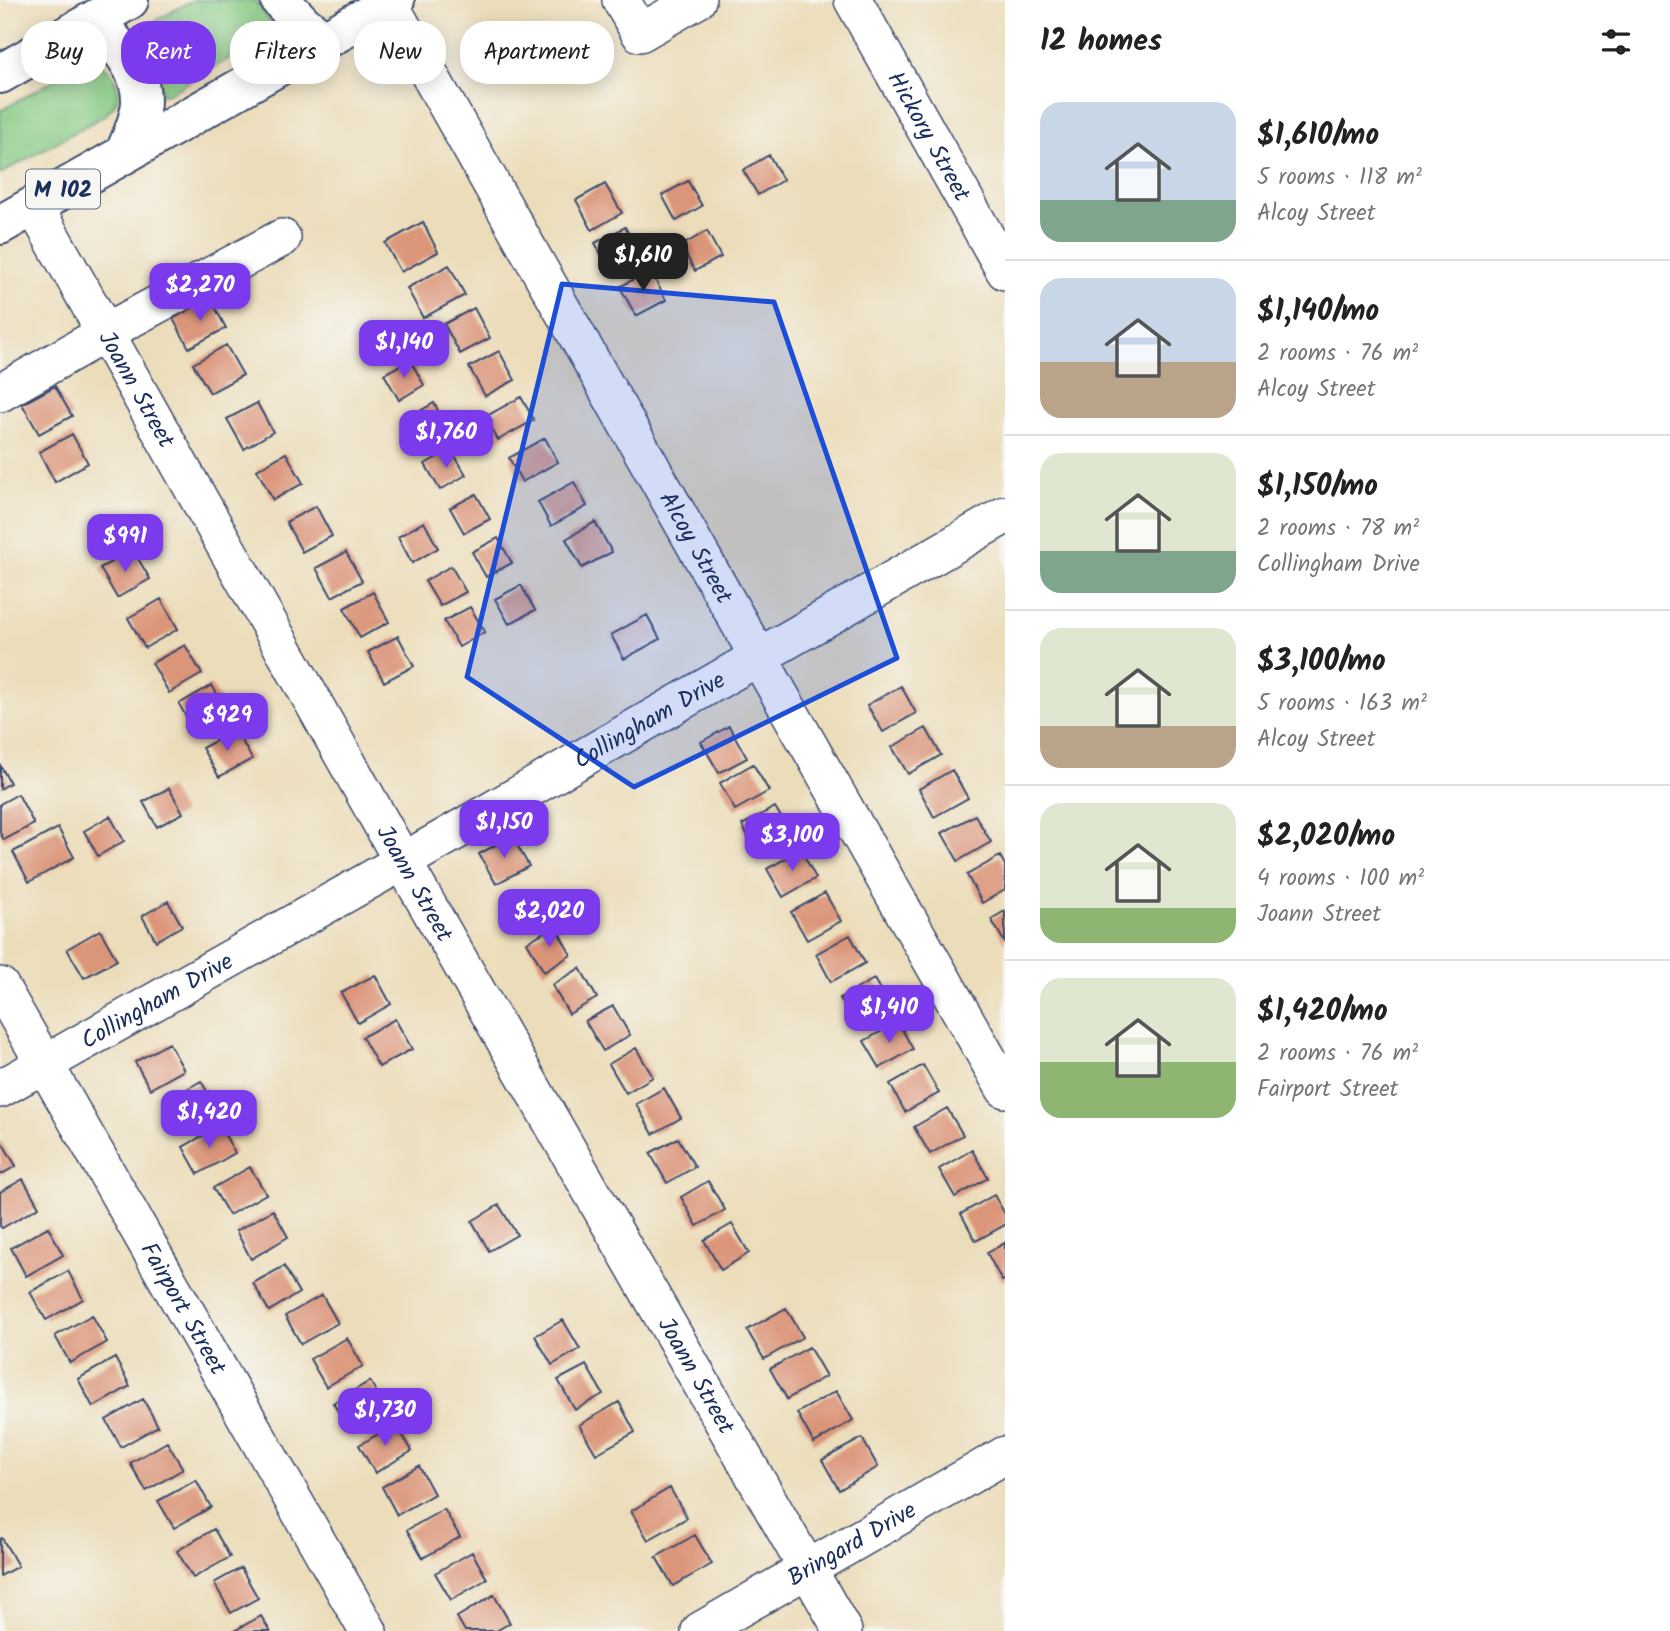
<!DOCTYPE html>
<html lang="en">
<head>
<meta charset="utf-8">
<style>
	:root { --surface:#fff; --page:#f2f2f2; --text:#222; --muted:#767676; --line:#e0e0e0; --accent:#7c3aed }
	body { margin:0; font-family:Kalam,sans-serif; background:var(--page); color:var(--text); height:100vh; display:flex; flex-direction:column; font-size:26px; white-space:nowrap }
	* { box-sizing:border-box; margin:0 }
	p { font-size:23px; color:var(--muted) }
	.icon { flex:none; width:38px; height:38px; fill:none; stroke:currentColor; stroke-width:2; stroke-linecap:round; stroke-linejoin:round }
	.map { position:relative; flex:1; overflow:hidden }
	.drawer { display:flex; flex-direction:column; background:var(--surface); width:665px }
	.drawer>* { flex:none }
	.banner { position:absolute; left:21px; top:21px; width:665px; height:63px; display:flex; gap:14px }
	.price { position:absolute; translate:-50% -60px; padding:0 16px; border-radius:14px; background:var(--accent); color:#fff; font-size:23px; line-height:46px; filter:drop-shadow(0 2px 4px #0008) }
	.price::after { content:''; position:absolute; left:50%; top:42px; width:21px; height:16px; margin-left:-10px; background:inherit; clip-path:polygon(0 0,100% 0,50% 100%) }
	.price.selected { background:#222; color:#fff }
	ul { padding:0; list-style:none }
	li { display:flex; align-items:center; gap:21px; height:175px; padding:0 35px }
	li+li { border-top:2px solid var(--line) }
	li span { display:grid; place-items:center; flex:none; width:196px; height:140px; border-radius:21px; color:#555 }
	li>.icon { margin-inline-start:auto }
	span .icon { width:84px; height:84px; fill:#fffc; stroke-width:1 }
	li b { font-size:30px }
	h2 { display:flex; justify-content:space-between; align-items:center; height:84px; padding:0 35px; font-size:30px }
	.tag { padding:0 24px; border-radius:28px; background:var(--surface); box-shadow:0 4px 18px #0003; font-size:24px; line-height:63px }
	.tag.selected { background:var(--accent); color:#fff }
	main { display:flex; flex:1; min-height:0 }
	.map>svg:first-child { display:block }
	.green { fill:#85c982; stroke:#507c70; stroke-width:2 }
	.building { fill:#db9579 }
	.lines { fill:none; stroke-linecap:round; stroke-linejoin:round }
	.minor-casing { stroke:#3a496c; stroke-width:40 }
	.highway-casing { stroke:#3a496c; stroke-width:42 }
	.minor { stroke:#fff; stroke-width:37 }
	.highway { stroke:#fff; stroke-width:38 }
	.marked { fill:#1d4ed8; fill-opacity:0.2; stroke:#1d4ed8; stroke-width:5; stroke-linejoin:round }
	.labels { text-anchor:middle; stroke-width:7; stroke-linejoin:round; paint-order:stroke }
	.shield { fill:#f6f6f2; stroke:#5d6b8a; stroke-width:2 }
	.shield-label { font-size:23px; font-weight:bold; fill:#1b2f5e }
	.street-label { font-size:24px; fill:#1b2f5e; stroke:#f6f6f2 }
</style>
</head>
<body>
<main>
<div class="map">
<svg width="1005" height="1631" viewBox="0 0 1005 1631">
	<rect width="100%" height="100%" fill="#f6f6f2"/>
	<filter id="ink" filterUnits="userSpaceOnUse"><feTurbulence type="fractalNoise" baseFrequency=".0143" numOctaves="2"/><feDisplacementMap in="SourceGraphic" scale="14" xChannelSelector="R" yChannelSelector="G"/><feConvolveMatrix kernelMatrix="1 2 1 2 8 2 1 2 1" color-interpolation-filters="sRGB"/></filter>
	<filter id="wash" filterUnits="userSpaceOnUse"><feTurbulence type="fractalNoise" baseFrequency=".00686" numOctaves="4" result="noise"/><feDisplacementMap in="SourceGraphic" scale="28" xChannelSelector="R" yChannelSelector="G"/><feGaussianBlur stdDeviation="1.57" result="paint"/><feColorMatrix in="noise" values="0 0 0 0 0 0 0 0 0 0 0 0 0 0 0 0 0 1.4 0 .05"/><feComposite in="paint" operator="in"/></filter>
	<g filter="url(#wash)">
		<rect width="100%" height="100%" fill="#ecddba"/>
		<path class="green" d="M 193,0 L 255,0 C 260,11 271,19 275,29 L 273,33 L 168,94 L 162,95 L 156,68 L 151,56 L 135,35 L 136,32 Z
			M 88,63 C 94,64 99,64 105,67 C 117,75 122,95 113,107 C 111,110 107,112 105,115 L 0,174 L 0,111 L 77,67 Z"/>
		<g id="blocks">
			<path class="building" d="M 769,155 L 783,180 L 758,195 L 743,170 Z
				M 688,181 L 702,206 L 676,221 L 662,195 Z
				M 605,184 L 622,213 L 592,230 L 576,200 Z
				M 423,222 L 438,252 L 401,272 L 385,243 Z
				M 625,227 L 641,256 L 611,272 L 595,243 Z
				M 707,231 L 721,257 L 695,271 L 681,246 Z
				M 449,265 L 465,295 L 423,318 L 407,288 Z
				M 650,270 L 666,300 L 636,316 L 620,287 Z
				M 210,298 L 226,328 L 189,348 L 173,319 Z
				M 474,308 L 490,338 L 460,354 L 444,324 Z
				M 226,345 L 243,375 L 210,393 L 193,364 Z
				M 499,351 L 515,380 L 485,396 L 469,367 Z
				M 410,360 L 424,385 L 399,400 L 384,374 Z
				M 55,386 L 72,416 L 39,434 L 22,404 Z
				M 521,397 L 534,420 L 498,440 L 485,417 Z
				M 257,403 L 273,432 L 244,449 L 227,419 Z
				M 434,403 L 448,429 L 422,443 L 408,418 Z
				M 72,434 L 88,463 L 55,482 L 39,452 Z
				M 545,438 L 558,462 L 522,482 L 509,458 Z
				M 451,449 L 466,475 L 440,490 L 425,464 Z
				M 286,453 L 303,483 L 273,500 L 257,470 Z
				M 574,482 L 587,506 L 551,526 L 538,502 Z
				M 476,494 L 490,519 L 464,533 L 450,508 Z
				M 316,506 L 332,536 L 302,552 L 286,522 Z
				M 424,522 L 438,548 L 412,563 L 398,537 Z
				M 595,522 L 612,552 L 582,568 L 566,539 Z
				M 498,538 L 512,563 L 486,577 L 472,552 Z
				M 133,550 L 150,579 L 117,598 L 100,568 Z
				M 346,552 L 362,581 L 332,597 L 316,568 Z
				M 451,566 L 466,592 L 440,606 L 425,581 Z
				M 521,585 L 535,610 L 509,624 L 495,599 Z
				M 373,592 L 389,622 L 360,638 L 344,608 Z
				M 161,599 L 178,629 L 145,648 L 128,618 Z
				M 470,607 L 485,632 L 459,647 L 444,621 Z
				M 647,615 L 660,639 L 624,659 L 611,635 Z
				M 398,636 L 414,666 L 384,682 L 368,652 Z
				M 185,645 L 202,674 L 169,693 L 152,663 Z
				M 212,685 L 228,715 L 195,733 L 179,704 Z
				M 901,686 L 916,713 L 883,732 L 867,705 Z
				M 729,726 L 747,758 L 719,773 L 701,742 Z
				M 926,728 L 941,755 L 908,774 L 892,747 Z
				M 236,730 L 252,759 L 219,777 L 202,748 Z
				M 753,764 L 769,791 L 735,810 L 720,783 Z
				M 0,765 L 10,783 L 0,789 Z
				M 952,770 L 968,798 L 934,817 L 919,789 Z
				M 169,788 L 183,813 L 157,827 L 143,802 Z
				M 18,794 L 34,824 L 4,840 L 0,833 L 0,804 Z
				M 775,807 L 791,834 L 757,853 L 742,825 Z
				M 975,815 L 991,842 L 958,861 L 942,833 Z
				M 110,816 L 124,841 L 98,856 L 84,831 Z
				M 58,828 L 74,857 L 29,882 L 13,852 Z
				M 512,836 L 529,866 L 496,884 L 479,854 Z
				M 801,850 L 816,878 L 783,897 L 767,869 Z
				M 1000,856 L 1005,865 L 1005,890 L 982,903 L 967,875 Z
				M 825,893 L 841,921 L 807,940 L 791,912 Z
				M 168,901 L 182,926 L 156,941 L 142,916 Z
				M 1005,911 L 1005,943 L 991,919 Z
				M 555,926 L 571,955 L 544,972 L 527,942 Z
				M 100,930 L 117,960 L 84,978 L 67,949 Z
				M 850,935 L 865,963 L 831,982 L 816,954 Z
				M 580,968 L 597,998 L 569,1014 L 552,985 Z
				M 375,975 L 391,1004 L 358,1023 L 341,993 Z
				M 874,979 L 890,1007 L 856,1025 L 840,998 Z
				M 613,1006 L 630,1035 L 603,1051 L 585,1021 Z
				M 395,1019 L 412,1049 L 379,1067 L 362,1037 Z
				M 898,1022 L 913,1049 L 880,1068 L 864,1041 Z
				M 169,1043 L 184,1070 L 150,1089 L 135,1062 Z
				M 636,1048 L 653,1077 L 626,1093 L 609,1064 Z
				M 923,1065 L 939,1093 L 905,1112 L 890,1084 Z
				M 201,1081 L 217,1109 L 180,1130 L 164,1102 Z
				M 664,1088 L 681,1118 L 653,1134 L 636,1104 Z
				M 947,1108 L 963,1135 L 930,1154 L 914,1127 Z
				M 220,1126 L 235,1153 L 198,1174 L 183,1147 Z
				M 678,1138 L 695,1167 L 667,1183 L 650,1153 Z
				M 0,1139 L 16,1166 L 0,1175 Z
				M 972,1150 L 988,1178 L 955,1197 L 939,1169 Z
				M 250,1167 L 266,1194 L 229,1215 L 213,1188 Z
				M 23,1179 L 39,1207 L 2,1228 L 0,1226 L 0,1192 Z
				M 708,1181 L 725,1210 L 697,1226 L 681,1197 Z
				M 994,1195 L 1005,1214 L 1005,1225 L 976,1241 L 961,1214 Z
				M 499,1205 L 517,1235 L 489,1251 L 472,1221 Z
				M 273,1210 L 288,1237 L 251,1259 L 236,1231 Z
				M 732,1224 L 749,1253 L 721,1270 L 704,1240 Z
				M 48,1227 L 63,1255 L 26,1276 L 11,1248 Z
				M 1005,1243 L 1005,1280 L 1002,1281 L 987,1253 Z
				M 284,1266 L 299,1293 L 269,1311 L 253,1283 Z
				M 68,1271 L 83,1299 L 46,1320 L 30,1292 Z
				M 322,1295 L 338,1323 L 301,1344 L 285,1316 Z
				M 786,1308 L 803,1337 L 764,1359 L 747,1330 Z
				M 92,1315 L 107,1342 L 70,1363 L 55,1336 Z
				M 563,1320 L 580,1349 L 552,1365 L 535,1336 Z
				M 347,1338 L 363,1366 L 326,1387 L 310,1359 Z
				M 809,1347 L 826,1376 L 787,1399 L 770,1369 Z
				M 115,1358 L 130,1386 L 93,1407 L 78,1379 Z
				M 586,1365 L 603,1394 L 575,1410 L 558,1380 Z
				M 370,1381 L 386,1409 L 349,1430 L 333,1403 Z
				M 836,1391 L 853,1420 L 814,1443 L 797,1413 Z
				M 143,1399 L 158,1426 L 121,1447 L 106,1420 Z
				M 619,1402 L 635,1432 L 596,1454 L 579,1425 Z
				M 396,1424 L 412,1451 L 375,1473 L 359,1445 Z
				M 862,1438 L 878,1467 L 839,1490 L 822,1460 Z
				M 167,1442 L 183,1469 L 146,1491 L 130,1463 Z
				M 419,1466 L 434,1494 L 397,1515 L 382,1487 Z
				M 196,1480 L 211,1507 L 174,1528 L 158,1501 Z
				M 670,1488 L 687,1518 L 648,1540 L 631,1511 Z
				M 444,1509 L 460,1537 L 423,1558 L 407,1530 Z
				M 214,1529 L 230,1557 L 193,1578 L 177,1551 Z
				M 695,1535 L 712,1564 L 673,1586 L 656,1557 Z
				M 2,1538 L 18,1566 L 0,1576 L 0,1539 Z
				M 472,1552 L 487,1579 L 451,1600 L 435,1573 Z
				M 241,1568 L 258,1598 L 231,1613 L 214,1583 Z
				M 494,1595 L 510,1623 L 496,1631 L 465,1631 L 457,1617 Z
				M 261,1616 L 270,1631 L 234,1631 Z"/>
		</g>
	</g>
	<g filter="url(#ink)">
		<use href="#blocks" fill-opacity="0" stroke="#3a496c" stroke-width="2"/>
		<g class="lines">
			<g class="minor-casing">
				<g id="minor">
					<path d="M 621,0 L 640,33 L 697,0"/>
					<path id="s1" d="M 853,0 L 1005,271"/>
					<path id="s2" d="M 389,3 L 772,681 L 1005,1089"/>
					<path id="s3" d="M 34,206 L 416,885 L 843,1631"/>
					<path d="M 0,393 L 130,319 L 282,238"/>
					<path id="s4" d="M 0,986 L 368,1631"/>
					<path id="s5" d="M 0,1089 L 430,846 L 1005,515"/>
					<path id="s6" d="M 700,1631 L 1005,1455"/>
				</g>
			</g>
			<g class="highway-casing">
				<path id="highway" d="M 280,0 L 304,25 L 324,40
					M 94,20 C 115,42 141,68 141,100 C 141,118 131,137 125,153
					M 0,74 L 129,0
					M 0,225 L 395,0"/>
			</g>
			<use href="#minor" class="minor"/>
			<use href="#highway" class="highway"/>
		</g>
	</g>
	<path class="marked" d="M 562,284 L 774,302 L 897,658 L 634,787 L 467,677 Z"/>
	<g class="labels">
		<rect class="shield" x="26" y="169.5" width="74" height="39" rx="5"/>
		<g class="shield-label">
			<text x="63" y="197">M 102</text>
		</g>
		<g class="street-label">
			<text dy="8" stroke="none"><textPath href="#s1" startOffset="156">Hickory Street</textPath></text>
			<text dy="8" stroke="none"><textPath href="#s3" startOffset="210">Joann Street</textPath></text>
			<text dy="8" stroke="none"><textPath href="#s2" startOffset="625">Alcoy Street</textPath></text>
			<text dy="8" stroke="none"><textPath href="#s5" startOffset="747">Collingham Drive</textPath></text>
			<text dy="8" stroke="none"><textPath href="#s3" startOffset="777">Joann Street</textPath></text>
			<text dy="8" stroke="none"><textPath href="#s5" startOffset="180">Collingham Drive</textPath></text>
			<text dy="8" stroke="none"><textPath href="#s4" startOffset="371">Fairport Street</textPath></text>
			<text dy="8" stroke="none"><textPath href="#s3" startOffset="1344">Joann Street</textPath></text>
			<text dy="8" stroke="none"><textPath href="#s6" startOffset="175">Bringard Drive</textPath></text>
		</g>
	</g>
</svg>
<b class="price selected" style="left:643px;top:293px">$1,610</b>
<b class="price" style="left:200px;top:323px">$2,270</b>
<b class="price" style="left:404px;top:380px">$1,140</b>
<b class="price" style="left:446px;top:470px">$1,760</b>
<b class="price" style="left:125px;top:574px">$991</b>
<b class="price" style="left:227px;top:753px">$929</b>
<b class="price" style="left:504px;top:860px">$1,150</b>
<b class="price" style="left:792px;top:873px">$3,100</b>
<b class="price" style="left:549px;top:949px">$2,020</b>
<b class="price" style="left:889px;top:1045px">$1,410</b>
<b class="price" style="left:209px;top:1150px">$1,420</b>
<b class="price" style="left:385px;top:1448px">$1,730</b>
<div class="banner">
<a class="tag">Buy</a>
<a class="tag selected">Rent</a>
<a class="tag">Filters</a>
<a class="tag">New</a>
<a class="tag">Apartment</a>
</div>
</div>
<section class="drawer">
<h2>12 homes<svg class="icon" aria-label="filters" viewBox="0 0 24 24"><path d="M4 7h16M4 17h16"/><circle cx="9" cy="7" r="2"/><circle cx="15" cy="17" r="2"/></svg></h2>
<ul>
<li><span style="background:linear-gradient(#c9d6e8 70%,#7fa58c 0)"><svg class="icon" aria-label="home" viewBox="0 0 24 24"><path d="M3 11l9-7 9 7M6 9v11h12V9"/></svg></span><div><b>$1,610/mo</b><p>5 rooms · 118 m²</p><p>Alcoy Street</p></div></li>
<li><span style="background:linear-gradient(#c9d6e8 60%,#b9a48a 0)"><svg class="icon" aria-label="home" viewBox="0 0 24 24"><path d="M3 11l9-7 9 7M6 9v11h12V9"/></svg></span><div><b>$1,140/mo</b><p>2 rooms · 76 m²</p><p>Alcoy Street</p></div></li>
<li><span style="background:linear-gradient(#dfe7d0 70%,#7fa58c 0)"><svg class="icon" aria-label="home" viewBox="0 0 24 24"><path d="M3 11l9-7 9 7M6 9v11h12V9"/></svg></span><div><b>$1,150/mo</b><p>2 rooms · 78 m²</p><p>Collingham Drive</p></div></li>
<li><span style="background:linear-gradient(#dfe7d0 70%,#b9a48a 0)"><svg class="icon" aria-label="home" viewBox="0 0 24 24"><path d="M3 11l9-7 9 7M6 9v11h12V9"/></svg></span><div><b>$3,100/mo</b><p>5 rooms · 163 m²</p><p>Alcoy Street</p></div></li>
<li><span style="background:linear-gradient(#dfe7d0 75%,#8fb573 0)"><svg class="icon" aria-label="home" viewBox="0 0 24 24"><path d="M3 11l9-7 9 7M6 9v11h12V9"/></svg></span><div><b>$2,020/mo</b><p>4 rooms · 100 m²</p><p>Joann Street</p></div></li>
<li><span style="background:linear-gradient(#dfe7d0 60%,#8fb573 0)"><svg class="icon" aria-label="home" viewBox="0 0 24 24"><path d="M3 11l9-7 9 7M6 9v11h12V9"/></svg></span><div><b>$1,420/mo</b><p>2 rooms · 76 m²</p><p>Fairport Street</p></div></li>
</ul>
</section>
</main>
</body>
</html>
